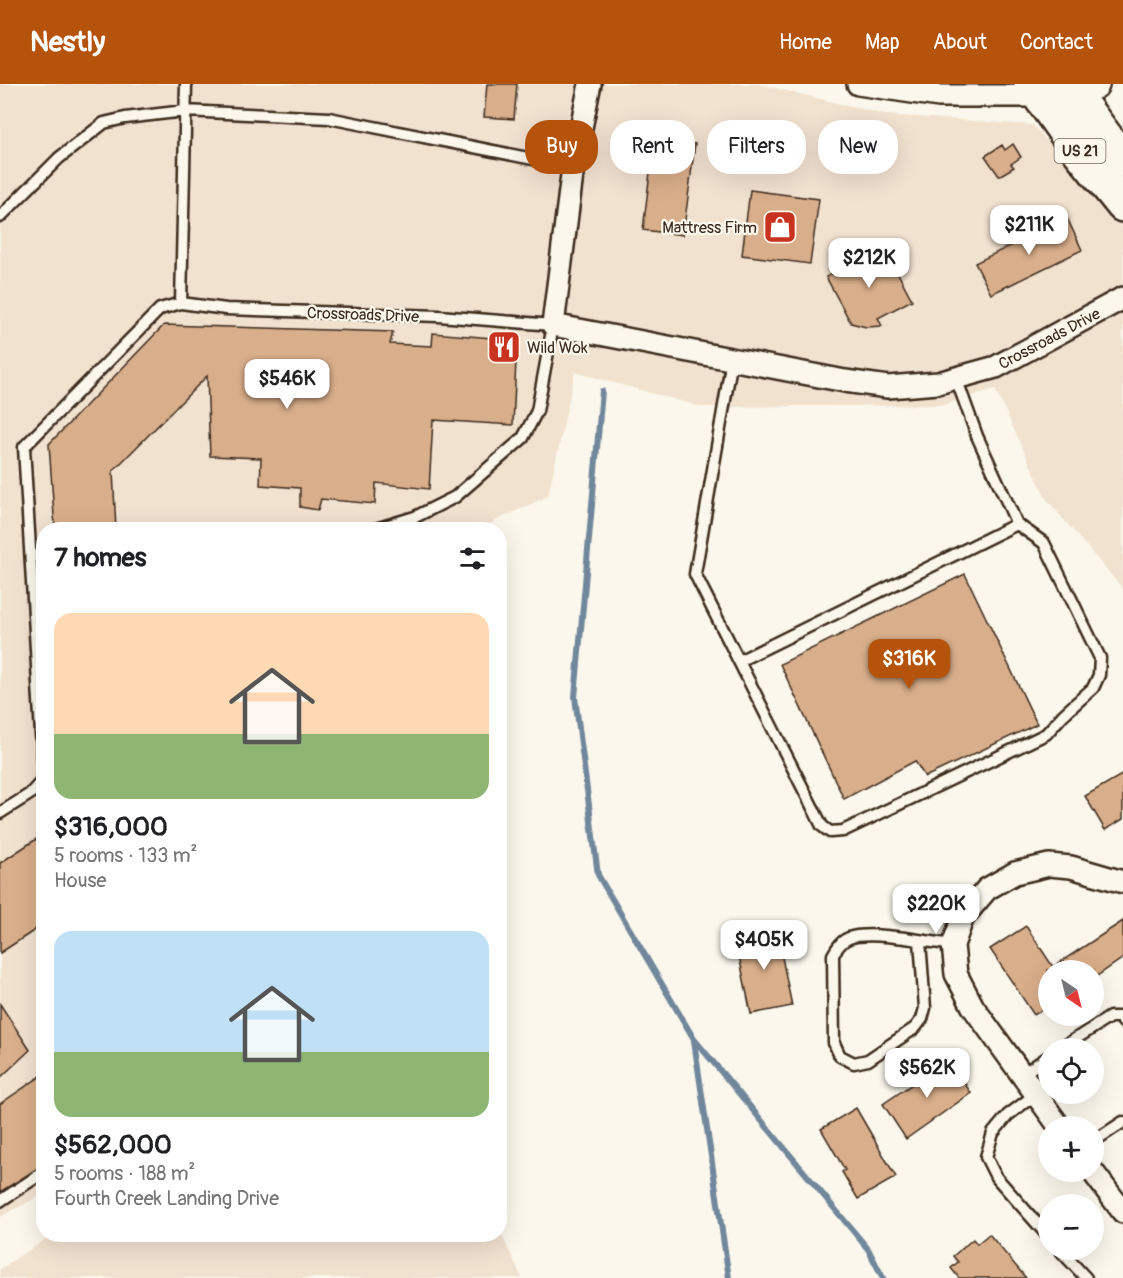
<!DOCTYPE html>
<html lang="en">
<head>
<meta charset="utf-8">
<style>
	:root { --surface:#fff; --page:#f2f2f2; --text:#202124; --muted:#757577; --accent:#b45309 }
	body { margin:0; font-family:Pangolin,sans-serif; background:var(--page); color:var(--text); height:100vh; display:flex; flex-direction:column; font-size:22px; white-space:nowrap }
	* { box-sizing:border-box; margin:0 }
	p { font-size:20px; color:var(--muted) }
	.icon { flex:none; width:33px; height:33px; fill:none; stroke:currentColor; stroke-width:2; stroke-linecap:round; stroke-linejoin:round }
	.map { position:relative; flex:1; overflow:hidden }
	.sheet { position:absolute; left:36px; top:438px; width:471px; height:720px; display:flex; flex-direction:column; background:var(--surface); border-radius:24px; box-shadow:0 6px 24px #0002 }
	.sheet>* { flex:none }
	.hud { position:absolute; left:525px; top:36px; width:507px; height:54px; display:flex; gap:12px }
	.needle { width:39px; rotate:145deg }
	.buttons { position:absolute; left:1038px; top:876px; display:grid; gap:12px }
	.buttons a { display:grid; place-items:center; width:66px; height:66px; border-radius:50%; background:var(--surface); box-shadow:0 6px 24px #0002; font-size:30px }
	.price { position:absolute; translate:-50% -51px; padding:0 14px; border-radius:12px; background:#fff; color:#222; font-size:20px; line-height:39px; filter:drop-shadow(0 2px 3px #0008) }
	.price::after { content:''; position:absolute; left:50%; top:36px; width:18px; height:14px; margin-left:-9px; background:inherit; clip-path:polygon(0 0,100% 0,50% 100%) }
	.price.on { background:var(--accent); color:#fff }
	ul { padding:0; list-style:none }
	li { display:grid; align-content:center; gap:12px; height:318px; padding:0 18px }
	li span { display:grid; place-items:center; height:186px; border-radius:18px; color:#555 }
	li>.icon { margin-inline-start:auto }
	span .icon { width:108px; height:108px; fill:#fffc; stroke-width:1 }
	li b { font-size:26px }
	h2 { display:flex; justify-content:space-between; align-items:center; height:72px; padding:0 18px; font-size:26px }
	.chip { padding:0 21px; border-radius:24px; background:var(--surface); box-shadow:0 6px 24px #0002; font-size:21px; line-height:54px }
	.chip.on { background:var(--accent); color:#fff }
	header { display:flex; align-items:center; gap:36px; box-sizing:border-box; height:84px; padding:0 30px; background:var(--accent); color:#fff }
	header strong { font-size:28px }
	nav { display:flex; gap:33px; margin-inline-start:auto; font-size:21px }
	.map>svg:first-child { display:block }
	.built { fill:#f1e1cf }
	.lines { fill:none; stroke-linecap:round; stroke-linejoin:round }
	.stream { stroke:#70879c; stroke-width:6 }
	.building { fill:#d9ae8a; stroke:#3b2a1e; stroke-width:1.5 }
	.lane-casing { stroke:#3b2a1e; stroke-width:15 }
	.street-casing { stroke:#3b2a1e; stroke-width:26 }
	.secondary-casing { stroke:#3b2a1e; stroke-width:34 }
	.primary-casing { stroke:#3b2a1e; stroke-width:38 }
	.lane { stroke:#fbf7ec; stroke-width:10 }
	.street { stroke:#fbf7ec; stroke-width:21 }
	.secondary { stroke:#fbf7ec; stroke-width:30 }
	.primary { stroke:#fbf7ec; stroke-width:33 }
	.labels { text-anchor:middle; stroke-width:4.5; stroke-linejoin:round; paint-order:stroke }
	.shield { fill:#fbf7ec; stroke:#75685c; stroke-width:1.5 }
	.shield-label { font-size:15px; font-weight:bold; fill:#3b2a1e }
	.poi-label { font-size:16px; fill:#3b2a1e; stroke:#fbf7ec; text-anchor:end }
	.street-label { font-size:16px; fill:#3b2a1e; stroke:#fbf7ec }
</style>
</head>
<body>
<header>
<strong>Nestly</strong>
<nav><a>Home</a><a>Map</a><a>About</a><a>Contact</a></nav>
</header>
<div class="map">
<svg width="1123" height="1194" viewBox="0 0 1123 1194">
	<rect width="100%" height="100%" fill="#fbf7ec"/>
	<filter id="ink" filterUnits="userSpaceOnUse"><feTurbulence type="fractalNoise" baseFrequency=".0167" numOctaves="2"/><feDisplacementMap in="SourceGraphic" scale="12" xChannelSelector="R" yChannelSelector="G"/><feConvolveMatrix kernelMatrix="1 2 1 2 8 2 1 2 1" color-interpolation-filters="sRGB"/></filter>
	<g filter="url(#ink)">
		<path class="built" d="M 0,0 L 758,0 L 886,31 L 1033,41 L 1123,143 L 1123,505 L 1047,416 L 995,305 L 943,321 L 702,323 L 575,288 L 548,412 L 478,445 L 44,446 L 43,1110 L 0,1133 Z
			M 500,1147 L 522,1194 L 0,1194 L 0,1185 L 52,1151 L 500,1150 Z"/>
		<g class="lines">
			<path class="stream" d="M 602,307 L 575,613 L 598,791 L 694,955 L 868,1165 L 883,1194
				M 694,957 L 729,1194"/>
		</g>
		<path class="building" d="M 487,0 L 517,0 L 514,35 L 484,33 Z
			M 654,55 L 695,60 L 683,151 L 643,146 Z
			M 1013,60 L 1021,73 L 1011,80 L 1014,83 L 999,92 L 985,72 L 1002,61 L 1005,66 Z
			M 750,106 L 819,115 L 810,180 L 742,171 Z
			M 1067,134 L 1082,166 L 991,210 L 975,179 Z
			M 884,163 L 912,216 L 878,234 L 882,242 L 866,243 L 851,239 L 826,193 Z
			M 164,241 L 393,248 L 390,260 L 432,262 L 433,249 L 517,256 L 513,341 L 433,336 L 429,405 L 376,399 L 375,420 L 321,415 L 318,426 L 300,423 L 300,404 L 260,401 L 261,374 L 210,372 L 207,292 L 113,387 L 116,446 L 55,446 L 49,360 Z
			M 965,490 L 1037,640 L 925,693 L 915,677 L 844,715 L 780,580 Z
			M 1123,690 L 1123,735 L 1105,746 L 1085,712 Z
			M 44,750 L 44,840 L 0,869 L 0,779 Z
			M 1123,837 L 1123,874 L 1094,894 L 1094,886 L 1048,886 L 1048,922 L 1034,931 L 990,865 L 1026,842 L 1053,883 Z
			M 776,844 L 792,922 L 751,930 L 735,852 Z
			M 0,920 L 30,966 L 0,994 Z
			M 949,975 L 971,1009 L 906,1055 L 883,1020 Z
			M 44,990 L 44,1081 L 0,1108 L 0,1020 Z
			M 856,1024 L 896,1093 L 858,1115 L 842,1088 L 845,1086 L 821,1045 Z
			M 989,1150 L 1026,1194 L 959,1194 L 951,1184 L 958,1178 L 953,1172 L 973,1155 L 977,1160 Z"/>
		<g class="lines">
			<g class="lane-casing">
				<path id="lane" d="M 0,133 L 59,74 L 104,39 L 125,34 L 185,27 L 329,34 L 573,83
					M 181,219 L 186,0
					M 732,275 L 695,490 L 822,742 L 830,748 L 843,747 L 1046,650 L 1063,631 L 1093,604 L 1099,591 L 1100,574 L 1044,459 L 1017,440 L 977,352 L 956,294
					M 739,577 L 1017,440
					M 0,729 L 30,710 L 41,698 L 43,684 L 24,363 L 160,225 L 181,219 L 226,225 L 439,232 L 553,241 L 537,327 L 523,354 L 455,413 L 415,433 L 372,446
					M 920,857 L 925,924 L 922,935 L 915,944 L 868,976 L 854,979 L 840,972 L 834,959 L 833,871 C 837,864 841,857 849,854 C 869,846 930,858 953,861
					M 1061,964 L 1110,933 L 1120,933 L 1123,938
					M 1021,991 L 1048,973
					M 1036,1010 L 1008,1031 L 993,1049 L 986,1073 L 996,1093 L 1048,1152
					M 1094,1057 L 1123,1038
					M 0,1117 L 44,1088
					M 1060,1166 L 1086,1194"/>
			</g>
			<g class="street-casing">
				<path id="street" d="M 590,0 L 573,83 L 553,241 L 845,297 L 888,303 L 938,299 L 996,283 L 1123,214
					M 858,0 L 939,12 L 1039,12
					M 1059,1042 L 973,923 L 956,890 L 953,861 L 963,833 L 987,805 L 1015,789 L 1049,781 L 1071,783 L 1123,798
					M 1093,1088 L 1123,1128"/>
			</g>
			<g class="secondary-casing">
				<path id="secondary" d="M 1048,11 L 1094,0"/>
			</g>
			<g class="primary-casing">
				<path id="primary" d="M 1031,0 L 1073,59 L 1123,121
					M 1066,0 L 1123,76"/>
			</g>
			<use href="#lane" class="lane"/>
			<use href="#street" class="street"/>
			<use href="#secondary" class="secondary"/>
			<use href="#primary" class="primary"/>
		</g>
	</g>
	<defs>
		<g id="shop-square" transform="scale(1.725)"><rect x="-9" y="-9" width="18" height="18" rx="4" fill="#c8321e" stroke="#fbf7ec"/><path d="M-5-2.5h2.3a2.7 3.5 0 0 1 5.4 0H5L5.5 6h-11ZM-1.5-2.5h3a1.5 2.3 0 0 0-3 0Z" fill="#fff"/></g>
		<g id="restaurant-square" transform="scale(1.725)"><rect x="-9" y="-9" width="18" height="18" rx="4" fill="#c8321e" stroke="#fbf7ec"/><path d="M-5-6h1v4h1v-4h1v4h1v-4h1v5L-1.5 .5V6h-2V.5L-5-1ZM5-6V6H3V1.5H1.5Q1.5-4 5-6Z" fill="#fff"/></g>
	</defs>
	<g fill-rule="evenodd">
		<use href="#shop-square" x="780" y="143"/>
		<use href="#restaurant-square" x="504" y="263"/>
	</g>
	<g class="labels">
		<rect class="shield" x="1054.5" y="55" width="51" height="24" rx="4.5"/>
		<g class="shield-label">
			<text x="1080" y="72">US 21</text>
		</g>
		<g class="poi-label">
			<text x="757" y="149">Mattress Firm</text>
			<text x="527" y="269" text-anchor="start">Wild Wok</text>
		</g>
		<g class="street-label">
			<text transform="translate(363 230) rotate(2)" y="6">Crossroads Drive</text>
			<text transform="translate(1049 254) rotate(-28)" y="6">Crossroads Drive</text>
		</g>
	</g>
</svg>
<div class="buttons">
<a><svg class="needle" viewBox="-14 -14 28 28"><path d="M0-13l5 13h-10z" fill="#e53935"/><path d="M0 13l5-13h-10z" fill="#757577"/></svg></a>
<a><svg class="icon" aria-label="locate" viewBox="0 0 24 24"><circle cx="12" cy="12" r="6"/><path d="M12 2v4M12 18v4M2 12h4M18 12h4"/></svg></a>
<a>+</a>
<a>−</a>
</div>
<b class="price" style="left:1029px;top:172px">$211K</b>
<b class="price" style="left:869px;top:205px">$212K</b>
<b class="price" style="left:287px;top:326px">$546K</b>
<b class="price on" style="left:909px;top:606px">$316K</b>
<b class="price" style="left:936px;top:851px">$220K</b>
<b class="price" style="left:764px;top:887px">$405K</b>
<b class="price" style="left:927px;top:1015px">$562K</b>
<div class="hud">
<a class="chip on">Buy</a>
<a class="chip">Rent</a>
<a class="chip">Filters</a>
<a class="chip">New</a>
</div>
<section class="sheet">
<h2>7 homes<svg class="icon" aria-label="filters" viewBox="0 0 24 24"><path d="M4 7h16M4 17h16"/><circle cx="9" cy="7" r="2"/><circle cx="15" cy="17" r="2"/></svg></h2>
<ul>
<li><span style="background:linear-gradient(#ffd9b3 65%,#8fb573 0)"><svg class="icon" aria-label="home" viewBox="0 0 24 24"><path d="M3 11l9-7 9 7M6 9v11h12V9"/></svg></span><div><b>$316,000</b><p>5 rooms · 133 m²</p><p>House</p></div></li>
<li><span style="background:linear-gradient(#bfe0f5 65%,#8fb573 0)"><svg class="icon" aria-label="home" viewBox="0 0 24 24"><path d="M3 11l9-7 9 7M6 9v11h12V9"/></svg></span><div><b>$562,000</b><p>5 rooms · 188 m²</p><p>Fourth Creek Landing Drive</p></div></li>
</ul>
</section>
</div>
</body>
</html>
